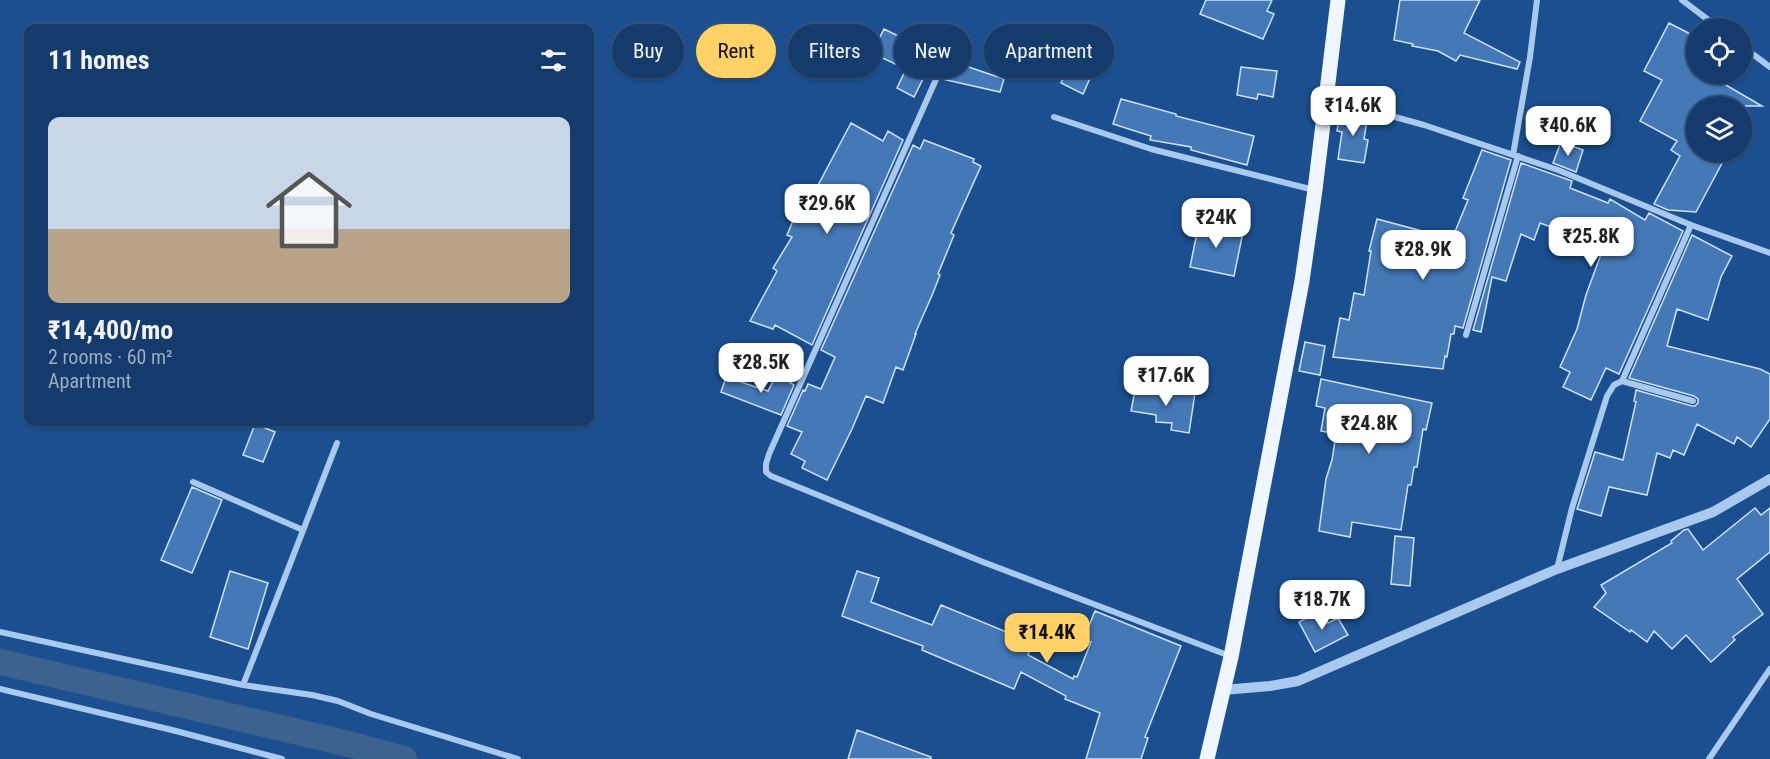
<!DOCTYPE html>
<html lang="en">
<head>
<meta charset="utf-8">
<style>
	:root { --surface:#143b6b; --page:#1d4271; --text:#f1f3f6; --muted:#9dadc1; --line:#33557e; --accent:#ffd166 }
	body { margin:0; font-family:"Roboto Condensed",sans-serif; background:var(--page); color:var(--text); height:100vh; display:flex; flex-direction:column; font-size:22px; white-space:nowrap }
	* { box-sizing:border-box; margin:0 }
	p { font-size:20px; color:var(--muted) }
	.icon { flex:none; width:33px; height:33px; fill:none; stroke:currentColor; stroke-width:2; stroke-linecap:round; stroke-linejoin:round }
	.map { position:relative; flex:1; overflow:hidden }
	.side { position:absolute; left:24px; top:24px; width:570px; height:402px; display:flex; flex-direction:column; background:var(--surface); border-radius:12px; box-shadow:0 2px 4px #0004,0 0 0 2px var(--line) }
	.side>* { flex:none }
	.top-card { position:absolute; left:612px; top:24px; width:570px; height:54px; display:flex; gap:12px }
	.buttons { position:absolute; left:1686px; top:18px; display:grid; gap:12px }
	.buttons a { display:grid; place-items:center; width:66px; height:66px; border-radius:50%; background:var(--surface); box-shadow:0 2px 4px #0004,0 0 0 2px var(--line); font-size:30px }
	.price { position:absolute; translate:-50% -51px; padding:0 14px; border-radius:12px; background:#fff; color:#222; font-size:20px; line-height:39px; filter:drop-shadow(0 2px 3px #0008) }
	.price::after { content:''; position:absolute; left:50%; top:36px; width:18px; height:14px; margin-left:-9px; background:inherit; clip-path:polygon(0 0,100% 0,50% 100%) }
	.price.current { background:var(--accent); color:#111 }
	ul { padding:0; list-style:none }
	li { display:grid; align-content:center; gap:12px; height:318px; padding:0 24px }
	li+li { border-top:2px solid var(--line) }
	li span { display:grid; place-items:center; height:186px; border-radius:12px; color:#555 }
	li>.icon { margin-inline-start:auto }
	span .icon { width:108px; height:108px; fill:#fffc; stroke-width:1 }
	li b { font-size:26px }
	h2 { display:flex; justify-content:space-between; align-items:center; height:72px; padding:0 24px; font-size:26px }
	.pill { padding:0 21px; border-radius:27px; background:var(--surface); box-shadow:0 2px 4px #0004,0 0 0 2px var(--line); font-size:21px; line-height:54px }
	.pill.current { background:var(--accent); color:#111 }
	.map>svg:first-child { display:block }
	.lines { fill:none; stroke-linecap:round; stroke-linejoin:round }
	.canal { stroke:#3c6290; stroke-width:26 }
	.building { fill:#4478b7; stroke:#cfe3fa; stroke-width:1.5 }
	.minor { stroke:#a9c9ee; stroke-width:6 }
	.tertiary { stroke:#a9c9ee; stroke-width:10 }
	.primary { stroke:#f0f6ff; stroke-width:15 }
</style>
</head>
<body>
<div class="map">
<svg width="1770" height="759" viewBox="0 0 1770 759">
	<rect width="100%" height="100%" fill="#1b4f8f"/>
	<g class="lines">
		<path class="canal" d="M 0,662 L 349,744 L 404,759"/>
	</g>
	<path class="building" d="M 1206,0 L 1272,0 L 1267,11 L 1274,14 L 1263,39 L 1200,14 Z
		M 1400,0 L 1480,0 L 1464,33 L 1520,62 L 1517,69 L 1460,55 L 1456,61 L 1438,51 L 1412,46 L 1413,44 L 1394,40 Z
		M 1669,23 L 1696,37 L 1696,74 L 1730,74 L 1724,84 L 1762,106 L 1696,106 L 1696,152 L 1728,152 L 1696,212 L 1668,210 L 1654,204 L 1680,156 L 1671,150 L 1677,141 L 1640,121 L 1662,80 L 1644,71 Z
		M 884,29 L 945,59 L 1004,79 L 1000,92 L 942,79 L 947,66 L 946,62 L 942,61 L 938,63 L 932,76 L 925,75 L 914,97 L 897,88 L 906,69 L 872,53 Z
		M 1073,29 L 1090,36 L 1079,68 L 1031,52 L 1037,35 L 1067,45 Z
		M 1069,65 L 1091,76 L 1083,94 L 1061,83 Z
		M 1241,67 L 1277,71 L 1273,97 L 1258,94 L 1257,99 L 1237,95 Z
		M 1121,99 L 1176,114 L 1176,116 L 1254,136 L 1247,165 L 1191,150 L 1191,147 L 1150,140 L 1151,136 L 1113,124 Z
		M 1340,111 L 1368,115 L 1364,139 L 1368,140 L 1364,163 L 1338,159 L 1342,132 L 1337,131 Z
		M 851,123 L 883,141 L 888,131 L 903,140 L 812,345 L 775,325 L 773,329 L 750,321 L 777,271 L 773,268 L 792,237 L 787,235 L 795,216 L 802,219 L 814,186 L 817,187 Z
		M 924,140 L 974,159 L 973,162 L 981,166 L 951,233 L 954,235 L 938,274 L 940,275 L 933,293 L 915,334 L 916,334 L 903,370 L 896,367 L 883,403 L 866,396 L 852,429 L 827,480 L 802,468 L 805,461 L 791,454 L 802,432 L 787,426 L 803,390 L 805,391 L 808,384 L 821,389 L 835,357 L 821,350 L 913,145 L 920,149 Z
		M 1561,142 L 1583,150 L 1576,172 L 1553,163 Z
		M 1482,150 L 1511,160 L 1463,328 L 1455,326 L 1454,334 L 1451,334 L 1447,357 L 1445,356 L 1443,369 L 1333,357 L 1340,318 L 1349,320 L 1354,293 L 1364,295 L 1371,251 L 1369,251 L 1377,219 L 1452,239 L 1468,200 L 1463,198 Z
		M 1521,163 L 1572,181 L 1570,188 L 1608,203 L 1610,199 L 1645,220 L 1649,213 L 1683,231 L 1619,374 L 1606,368 L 1591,400 L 1563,387 L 1570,372 L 1560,367 L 1577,329 L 1586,295 L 1604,246 L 1540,223 L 1534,240 L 1521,234 L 1506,281 L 1492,277 L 1481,332 L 1473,330 Z
		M 1199,223 L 1243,232 L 1234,276 L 1190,267 Z
		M 1692,235 L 1732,256 L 1721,277 L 1708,320 L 1677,309 L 1667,346 L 1760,369 L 1770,374 L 1770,419 L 1751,447 L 1737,437 L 1734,444 L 1697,424 L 1684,455 L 1673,450 L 1670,458 L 1657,453 L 1647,495 L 1609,487 L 1601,516 L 1577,509 L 1595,452 L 1623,460 L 1636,402 L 1634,401 L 1636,390 L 1692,406 L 1695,406 L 1698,403 L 1698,399 L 1694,396 L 1629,378 Z
		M 1305,342 L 1325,346 L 1320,375 L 1299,371 Z
		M 777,374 L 794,385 L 781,415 L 721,392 L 726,377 L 768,391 Z
		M 1321,379 L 1432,403 L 1426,430 L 1423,429 L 1417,467 L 1414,467 L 1411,485 L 1408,485 L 1401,530 L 1352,522 L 1350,537 L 1319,531 L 1326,479 L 1332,460 L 1336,434 L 1321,431 L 1325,408 L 1316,406 Z
		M 1135,390 L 1195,393 L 1189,433 L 1171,430 L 1172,423 L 1156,422 L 1156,415 L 1131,411 Z
		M 255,424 L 275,432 L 263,462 L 243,455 Z
		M 192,487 L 222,500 L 192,573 L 161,560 Z
		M 1755,508 L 1761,515 L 1770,508 L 1770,552 L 1737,579 L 1763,614 L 1733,637 L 1735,640 L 1711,662 L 1686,635 L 1672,649 L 1654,631 L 1647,642 L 1631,630 L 1630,632 L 1594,607 L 1606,593 L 1601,585 L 1672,543 L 1671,541 L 1684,530 L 1688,529 L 1703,550 Z
		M 1395,536 L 1414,538 L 1410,586 L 1391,584 Z
		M 230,571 L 268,583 L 248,649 L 210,637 Z
		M 857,571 L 879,578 L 871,602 L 932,625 L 941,605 L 1033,643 L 1028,655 L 1073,679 L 1074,676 L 1077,677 L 1091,642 L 1083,640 L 1095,611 L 1181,646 L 1145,737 L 1148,738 L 1141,759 L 1086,759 L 1100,713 L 1065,699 L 1066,696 L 1021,672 L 1014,689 L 922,650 L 923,646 L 842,616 Z
		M 1321,610 L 1328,623 L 1338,618 L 1348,635 L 1315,652 L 1299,622 Z
		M 857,730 L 931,757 L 931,759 L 848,759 Z"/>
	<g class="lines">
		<path class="minor" d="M 1682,0 L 1719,28
			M 1742,46 L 1770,67
			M 942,66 L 769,454 L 766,464 L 766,472 L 771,476 L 983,562 L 1230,656
			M 1326,98 L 1424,125 L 1558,170 L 1691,225 L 1770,253
			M 1054,117 L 1151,149 L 1314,190
			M 1513,155 L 1530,57 L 1537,0
			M 1466,335 L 1518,156
			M 1622,381 L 1691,225
			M 193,482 L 303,530
			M 1557,569 L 1572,508 L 1607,396 L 1614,385 L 1622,381 L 1693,401
			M 0,632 L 243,685 L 312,695 L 338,701 L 371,714 L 518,759
			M 243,685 L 337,443
			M 0,689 L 172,730 L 282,759
			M 1709,759 L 1770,669"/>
		<path class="tertiary" d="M 1223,690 L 1270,686 L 1298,681 L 1557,569 L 1713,512 L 1770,479"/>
		<path class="primary" d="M 1207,759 L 1231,657 L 1302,281 L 1315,190 L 1338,0"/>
	</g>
</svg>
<div class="buttons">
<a><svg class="icon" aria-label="locate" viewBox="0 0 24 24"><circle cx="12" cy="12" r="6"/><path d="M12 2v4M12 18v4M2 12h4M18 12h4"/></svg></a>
<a><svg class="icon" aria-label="layers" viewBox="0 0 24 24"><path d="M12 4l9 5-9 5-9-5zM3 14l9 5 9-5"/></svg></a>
</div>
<b class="price" style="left:1353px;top:137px">₹14.6K</b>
<b class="price" style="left:1568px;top:157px">₹40.6K</b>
<b class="price" style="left:827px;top:235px">₹29.6K</b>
<b class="price" style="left:1216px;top:249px">₹24K</b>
<b class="price" style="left:1591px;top:268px">₹25.8K</b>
<b class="price" style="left:1423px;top:281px">₹28.9K</b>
<b class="price" style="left:761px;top:394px">₹28.5K</b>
<b class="price" style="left:1166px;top:407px">₹17.6K</b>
<b class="price" style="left:1369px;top:455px">₹24.8K</b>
<b class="price" style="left:1322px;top:631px">₹18.7K</b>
<b class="price current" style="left:1047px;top:664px">₹14.4K</b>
<div class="top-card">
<a class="pill">Buy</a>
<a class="pill current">Rent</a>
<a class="pill">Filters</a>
<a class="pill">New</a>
<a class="pill">Apartment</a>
</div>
<section class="side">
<h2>11 homes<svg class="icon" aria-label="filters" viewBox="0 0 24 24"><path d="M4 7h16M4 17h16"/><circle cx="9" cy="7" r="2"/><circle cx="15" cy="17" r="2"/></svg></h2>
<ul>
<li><span style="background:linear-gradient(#c9d6e8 60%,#b9a48a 0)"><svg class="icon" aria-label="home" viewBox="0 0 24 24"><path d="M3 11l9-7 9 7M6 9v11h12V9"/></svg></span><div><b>₹14,400/mo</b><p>2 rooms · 60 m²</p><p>Apartment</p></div></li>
</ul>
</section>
</div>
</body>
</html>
